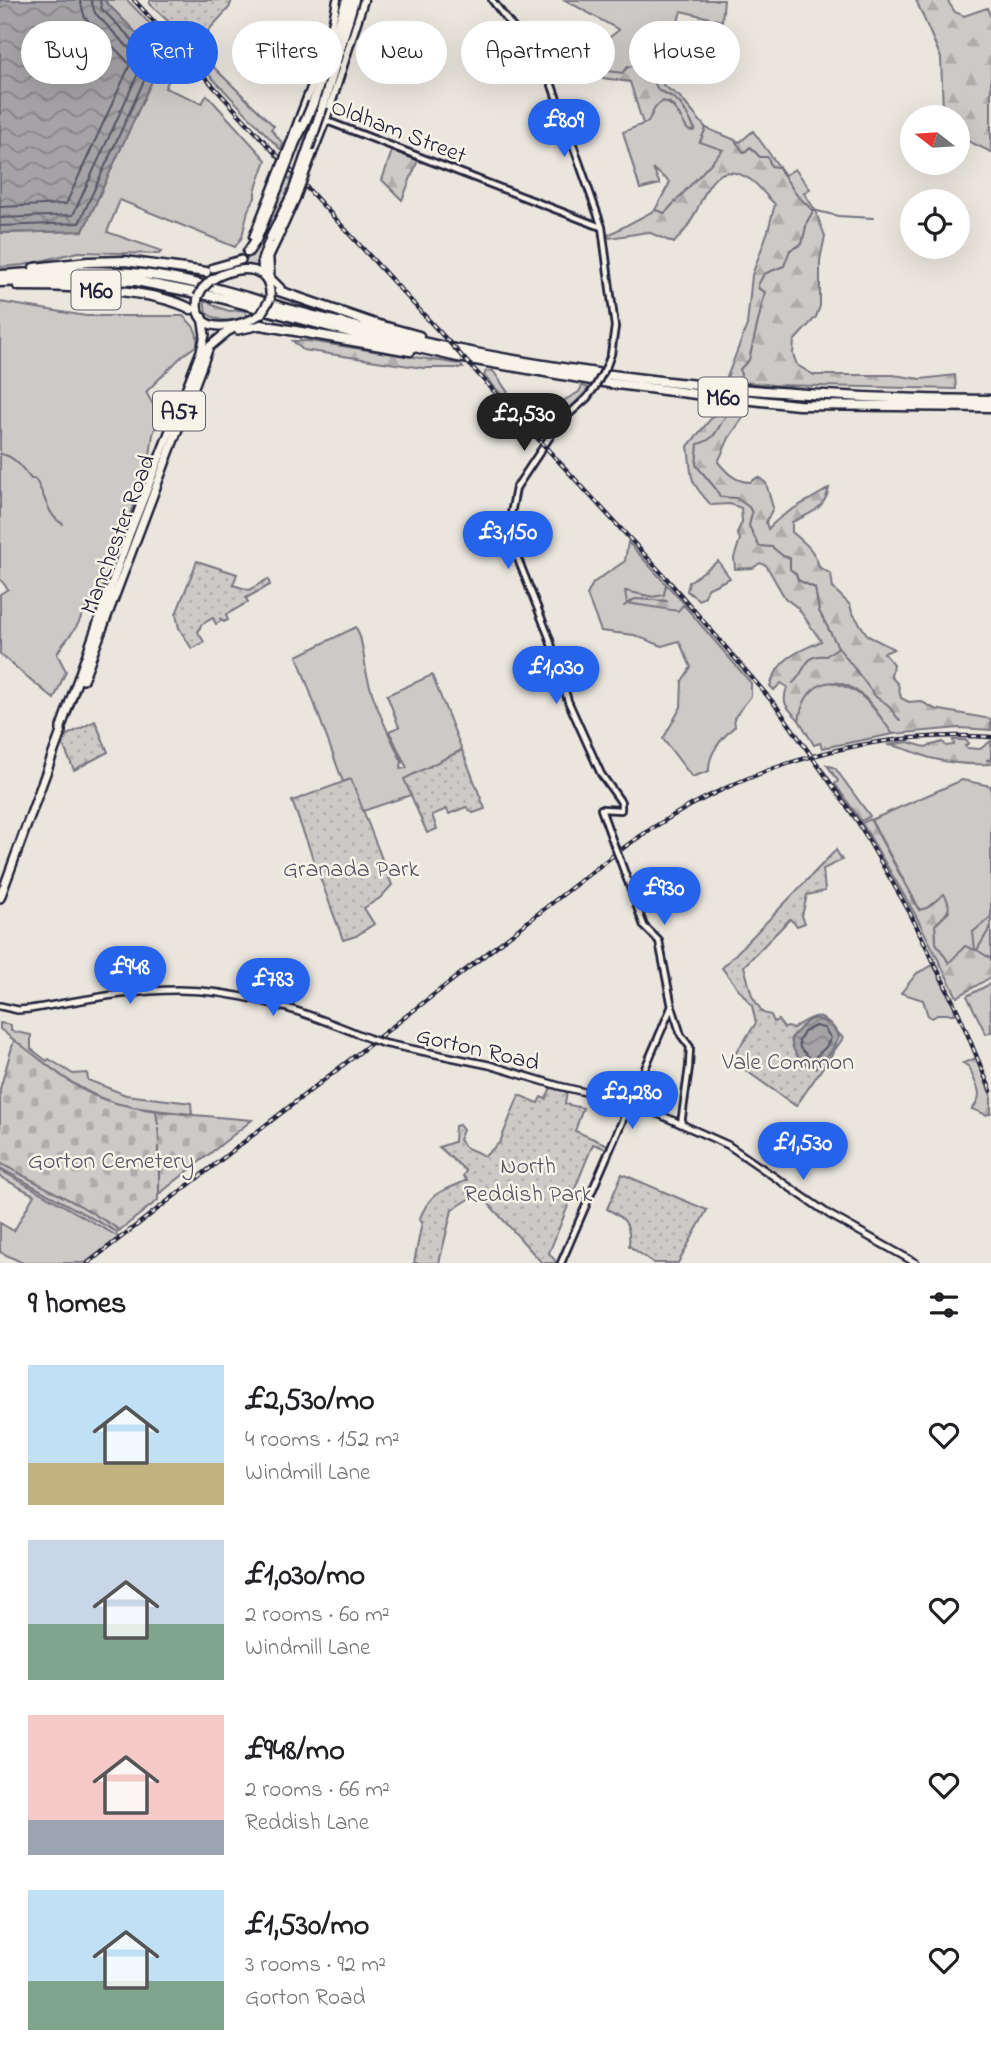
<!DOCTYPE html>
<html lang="en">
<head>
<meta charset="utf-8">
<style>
	:root { --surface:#fff; --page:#f6f6f6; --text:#202124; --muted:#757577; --accent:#2563eb }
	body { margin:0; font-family:"Indie Flower",sans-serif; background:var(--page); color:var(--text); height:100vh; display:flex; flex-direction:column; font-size:26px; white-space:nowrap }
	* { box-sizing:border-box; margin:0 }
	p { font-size:23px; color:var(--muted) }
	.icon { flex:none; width:38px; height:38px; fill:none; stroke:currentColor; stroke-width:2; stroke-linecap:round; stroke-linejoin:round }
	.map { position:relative; height:1263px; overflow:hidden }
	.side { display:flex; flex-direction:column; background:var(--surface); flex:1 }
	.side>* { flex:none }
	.banner { position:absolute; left:21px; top:21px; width:950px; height:63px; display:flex; gap:14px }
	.needle { width:46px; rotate:287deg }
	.fabs { position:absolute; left:900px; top:105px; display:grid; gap:14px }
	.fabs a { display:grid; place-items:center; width:70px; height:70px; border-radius:50%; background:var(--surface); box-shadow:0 7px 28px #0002; font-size:35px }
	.price { position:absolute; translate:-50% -60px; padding:0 16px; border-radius:24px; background:var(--accent); color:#fff; font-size:23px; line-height:46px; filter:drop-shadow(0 2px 4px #0008) }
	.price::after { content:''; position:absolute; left:50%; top:42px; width:21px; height:16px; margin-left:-10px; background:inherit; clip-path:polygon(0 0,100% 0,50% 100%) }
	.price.selected { background:#222; color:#fff }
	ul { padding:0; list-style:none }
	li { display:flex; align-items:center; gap:21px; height:175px; padding:0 28px }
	li span { display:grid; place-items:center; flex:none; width:196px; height:140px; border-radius:0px; color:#555 }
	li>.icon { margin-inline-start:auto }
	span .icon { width:84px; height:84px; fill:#fffc; stroke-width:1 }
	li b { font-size:30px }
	h2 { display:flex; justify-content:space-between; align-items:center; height:84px; padding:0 28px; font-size:30px }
	.chip { padding:0 24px; border-radius:32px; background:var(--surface); box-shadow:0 7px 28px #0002; font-size:24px; line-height:63px }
	.chip.selected { background:var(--accent); color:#fff }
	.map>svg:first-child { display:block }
	.green { fill:#cdc9c6; stroke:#787680; stroke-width:2 }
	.forest { fill:url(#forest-firs); stroke:#787680; stroke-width:2 }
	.cemetery { fill:url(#cemetery-stones); stroke:#787680; stroke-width:2 }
	.park { fill:url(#park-dots); stroke:#787680; stroke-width:2 }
	.water { fill:url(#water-waves); stroke:#716f7b; stroke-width:2 }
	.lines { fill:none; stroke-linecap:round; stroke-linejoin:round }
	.shore { stroke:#575666; stroke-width:2 }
	.stream { stroke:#716f7b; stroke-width:2 }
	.tertiary-casing { stroke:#22223b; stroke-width:10 }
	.secondary-casing { stroke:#22223b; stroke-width:10 }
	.primary-casing { stroke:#22223b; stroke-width:11 }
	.trunk-casing { stroke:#22223b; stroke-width:12 }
	.motorway-casing { stroke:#22223b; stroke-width:13 }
	.tertiary { stroke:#f7f3e8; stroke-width:4.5 }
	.secondary { stroke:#f7f3e8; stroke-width:5 }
	.primary { stroke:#f7f3e8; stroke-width:6 }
	.trunk { stroke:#f7f3e8; stroke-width:7 }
	.motorway { stroke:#f7f3e8; stroke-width:8 }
	.rail-casing { stroke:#22223b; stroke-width:4.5 }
	.rail { stroke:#f7f3e8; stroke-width:2; stroke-dasharray:5; stroke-linecap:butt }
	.tertiary-bridge-casing { stroke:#22223b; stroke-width:10; stroke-linecap:butt }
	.secondary-bridge-casing { stroke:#22223b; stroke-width:10; stroke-linecap:butt }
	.primary-bridge-casing { stroke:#22223b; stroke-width:11; stroke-linecap:butt }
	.trunk-bridge-casing { stroke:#22223b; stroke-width:12; stroke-linecap:butt }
	.motorway-bridge-casing { stroke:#22223b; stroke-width:13; stroke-linecap:butt }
	.tertiary-bridge { stroke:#f7f3e8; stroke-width:4.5 }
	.secondary-bridge { stroke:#f7f3e8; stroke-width:5 }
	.primary-bridge { stroke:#f7f3e8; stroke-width:6 }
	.trunk-bridge { stroke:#f7f3e8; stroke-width:7 }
	.motorway-bridge { stroke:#f7f3e8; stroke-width:8 }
	.labels { text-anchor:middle; stroke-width:5; stroke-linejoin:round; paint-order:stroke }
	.shield { fill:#f7f3e8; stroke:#62616f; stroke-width:2 }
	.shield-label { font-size:23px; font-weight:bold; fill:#22223b }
	.street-label { font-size:24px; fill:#22223b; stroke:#f7f3e8 }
	.park-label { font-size:24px; fill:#555465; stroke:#f7f3e8 }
</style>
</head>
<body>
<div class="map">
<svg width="991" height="1263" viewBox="0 0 991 1263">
	<defs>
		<pattern id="forest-firs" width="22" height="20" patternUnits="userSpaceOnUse" patternTransform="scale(1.75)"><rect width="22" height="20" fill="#cdc9c6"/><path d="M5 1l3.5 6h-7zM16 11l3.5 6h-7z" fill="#b0acab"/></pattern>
		<pattern id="cemetery-stones" width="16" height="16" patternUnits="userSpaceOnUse" patternTransform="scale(1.75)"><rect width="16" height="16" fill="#cdc9c6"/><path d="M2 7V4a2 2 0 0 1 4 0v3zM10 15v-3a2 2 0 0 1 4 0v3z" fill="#b0acab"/></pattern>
		<pattern id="park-dots" width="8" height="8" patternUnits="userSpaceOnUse" patternTransform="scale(1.75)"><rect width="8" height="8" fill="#cdc9c6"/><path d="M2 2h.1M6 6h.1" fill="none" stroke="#b0acab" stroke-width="1.8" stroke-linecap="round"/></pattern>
		<pattern id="water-waves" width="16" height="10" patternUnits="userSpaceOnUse" patternTransform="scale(1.75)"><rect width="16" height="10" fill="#a6a3a6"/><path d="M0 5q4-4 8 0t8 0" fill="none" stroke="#878488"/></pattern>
	</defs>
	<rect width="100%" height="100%" fill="#eae6de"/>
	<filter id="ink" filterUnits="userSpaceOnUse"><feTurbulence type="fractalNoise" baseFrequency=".0143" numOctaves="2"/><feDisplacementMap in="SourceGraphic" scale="14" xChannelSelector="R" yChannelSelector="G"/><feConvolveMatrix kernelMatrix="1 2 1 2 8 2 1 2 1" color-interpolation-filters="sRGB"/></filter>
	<g filter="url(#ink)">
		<path class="green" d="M 104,0 L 127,0 L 181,56 L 165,88 L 202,103 L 207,95 L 266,160 L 255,191 L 255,198 L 248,210 L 242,237 L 235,247 L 120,200 L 107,232 L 162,251 L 159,254 L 78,252 L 24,265 L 0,267 L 0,233 L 83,231 L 161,60 Z
			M 565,0 L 724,0 L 722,21 L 681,11 C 675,30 676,37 688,53 L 673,46 L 664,46 L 648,61 L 664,86 L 680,97 L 706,128 L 700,142 L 724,149 L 665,213 L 655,210 L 670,182 L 653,169 L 660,184 L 640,189 L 623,132 L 648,122 L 655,107 L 663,101 C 676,105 681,119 688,130 L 695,129 C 684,109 682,99 659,91 L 645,67 L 628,68 L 622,73 L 600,70 L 591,52 L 619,30 Z
			M 285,174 L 294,184 L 261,251 L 261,271 L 242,266 L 251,254 Z
			M 0,302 L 86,316 L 183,316 C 193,325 199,331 197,345 L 182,356 L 146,392 L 160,417 L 153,434 L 149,463 L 99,598 C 78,611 86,614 74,630 C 68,639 62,644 57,654 L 66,671 L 54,699 L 0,654 L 0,594 L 8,589 L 0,579 Z
			M 486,371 L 493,371 C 505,386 526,428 548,425 L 563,401 L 579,392 L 582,386 L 589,388 L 545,435 L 537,432 L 484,376 Z
			M 628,542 L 666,584 L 664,595 L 653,597 L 625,591 L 683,604 L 751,683 L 751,696 L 734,718 L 735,726 C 722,738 708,753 709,771 L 692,777 L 663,739 L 681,707 L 682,681 L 691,667 L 679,641 L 662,646 L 634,635 L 601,631 L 587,595 L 593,583 L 625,561 Z
			M 356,627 C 364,642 363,658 367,675 C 374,705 389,734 402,762 L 400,769 L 407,768 L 389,731 L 399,727 L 387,695 L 432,675 L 462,750 L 405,779 L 411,795 L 363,811 L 351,779 L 343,782 L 297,656 Z
			M 830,682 C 864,689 873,708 893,734 L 822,748 L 820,743 L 814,745 L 799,720 C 802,701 809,685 830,682 Z
			M 962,780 L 991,786 L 991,917 L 973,932 L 978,948 L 991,926 L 991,959 L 976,950 L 949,963 L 936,943 L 935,925 L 949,912 L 943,895 L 927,908 L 920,910 L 871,820 Z
			M 933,965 L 954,1006 L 955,1014 L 939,1014 L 932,1018 L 928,1016 L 923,1000 L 901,993 L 917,973 Z
			M 990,984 L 991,1032 L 986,1034 L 967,996 Z
			M 0,1023 L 11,1025 L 11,1031 L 31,1035 L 31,1049 L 47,1061 L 49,1059 L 73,1074 L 87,1073 L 88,1080 L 126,1095 L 191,1103 L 192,1114 C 169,1111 145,1110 123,1105 C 81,1096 33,1055 0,1029 Z
			M 0,1163 L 81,1206 L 120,1230 L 117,1232 L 0,1168 Z
			M 0,1170 L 119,1237 L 85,1263 L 23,1263 L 0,1252 L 0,1223 L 14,1231 L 34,1195 L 0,1177 Z"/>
		<path class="forest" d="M 916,0 L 947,0 L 955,12 L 964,16 L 987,8 L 991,18 L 991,152 L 968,141 L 957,146 L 957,117 L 931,117 L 943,111 L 941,58 Z
			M 199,53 L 274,126 L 271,129 L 283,144 L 281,150 L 199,64 Z
			M 638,65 L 645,67 L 659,91 C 682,99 684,109 695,130 L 693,131 L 688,130 L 675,108 L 670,103 L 663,101 L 655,107 L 648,122 L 643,124 L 630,82 L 603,78 L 600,70 L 622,73 L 628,67 Z
			M 706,128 L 740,142 L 753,131 L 785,175 L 795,169 L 810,189 L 804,193 L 815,210 L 825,236 L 820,260 L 820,306 L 816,317 L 794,341 L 793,354 L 797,365 L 814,375 L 893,375 L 921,379 L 955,375 L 956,389 L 773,385 L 726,380 L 747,325 L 752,275 L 768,231 L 775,204 C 766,197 760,186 751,180 C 712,155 706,196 691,221 C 687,229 680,236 674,243 L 648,232 L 610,238 L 608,235 L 655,210 L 665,213 L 723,150 L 700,142 Z
			M 392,151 L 418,160 L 402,200 L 382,180 Z
			M 204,298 L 215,306 L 229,311 L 244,310 L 247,315 C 235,325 218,321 206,313 Z
			M 308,341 L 460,364 L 463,368 L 423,368 L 303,350 L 293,341 Z
			M 724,403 L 747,406 L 747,412 L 729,438 L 718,462 C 727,473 736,482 750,482 L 758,477 L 766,483 L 773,508 L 766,522 L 768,529 C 785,510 808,502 829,488 C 825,509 810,514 792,522 L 792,532 C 804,542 815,550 819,567 L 831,574 L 833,588 L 850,605 L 852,612 L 868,636 L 894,649 L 884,653 L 893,664 L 891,677 L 898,684 L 901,698 L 909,702 L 920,701 L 935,709 L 991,719 L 991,730 L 959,728 L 893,734 C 883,722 874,704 862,695 C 831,670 805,684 799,720 C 787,707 781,705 787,687 L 781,683 L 774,690 L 770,686 C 779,657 796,653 821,641 L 798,608 L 785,598 L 766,565 L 760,563 L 753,568 L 735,569 L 734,558 L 740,539 L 737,533 L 742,522 L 741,508 L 730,504 L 711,505 C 686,477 693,480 688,446 Z
			M 718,561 L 730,578 L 707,589 L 705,596 L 699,600 L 687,591 L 689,582 Z
			M 666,584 L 692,612 L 683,605 L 678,611 L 627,603 L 625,591 L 653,597 L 664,595 Z
			M 953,740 L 965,740 L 969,743 L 965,746 L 967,748 L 980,749 L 991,741 L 991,764 C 971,765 949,763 930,758 C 915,753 903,746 887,745 L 908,742 L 925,747 L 943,742 L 946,746 L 954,745 Z
			M 827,765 L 835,768 L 870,816 L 861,821 L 835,784 L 838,781 Z
			M 870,819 L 919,910 L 927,908 L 944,894 C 954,910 947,913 935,925 L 936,943 L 949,963 L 965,946 L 975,950 L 973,932 L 991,917 L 991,926 L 977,950 L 991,959 L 991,977 L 957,997 L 916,916 L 862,823 Z
			M 976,1058 L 991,1096 L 991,1113 L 987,1115 L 972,1109 C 983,1097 979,1089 973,1077 C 970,1069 971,1067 963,1063 Z"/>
		<path class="cemetery" d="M 14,1040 C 40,1058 64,1081 93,1095 C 135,1114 205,1115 252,1120 L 158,1195 L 158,1200 L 120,1230 L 81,1206 L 0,1163 L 0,1089 Z"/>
		<path class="park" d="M 151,0 L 232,0 L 229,8 L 194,46 L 149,3 Z
			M 197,561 L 237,574 L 233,585 L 249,590 L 268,579 L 270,585 L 246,598 L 248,602 L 226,615 L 228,620 L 224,622 L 220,618 L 221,621 L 216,624 L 213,618 L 201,625 L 198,632 L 204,642 L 192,649 L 179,628 L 176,614 Z
			M 95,721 L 108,752 L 74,770 L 63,745 L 67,735 Z
			M 462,750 L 485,809 L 473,813 L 466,807 L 449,814 L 447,809 L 432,815 L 437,829 L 427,833 L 404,779 Z
			M 351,779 L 392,885 L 380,898 L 364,908 L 374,924 L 356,936 L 343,940 L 292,801 Z
			M 836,850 L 842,860 L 823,869 L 825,891 L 807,895 L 802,916 L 805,923 L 797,926 L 790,919 L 744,966 L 752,996 L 763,1013 L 771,1015 L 774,1022 L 778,1020 L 784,1028 L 789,1027 L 792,1029 C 821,1008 821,1015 843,1038 L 796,1106 L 731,1060 L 756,1023 L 752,1006 L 722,968 Z
			M 551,1087 L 567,1092 L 565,1104 L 583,1108 L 575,1131 L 608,1145 L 606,1149 L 593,1144 L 549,1253 L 557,1263 L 542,1263 L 479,1193 L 452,1210 L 439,1263 L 414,1263 L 422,1222 L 419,1220 C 432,1189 439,1194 467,1180 L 463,1176 L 466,1171 L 439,1147 L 454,1142 L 455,1126 L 459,1125 L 463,1130 L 459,1140 L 465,1147 L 485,1156 L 500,1142 L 519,1095 L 538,1103 L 541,1097 L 546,1099 Z
			M 622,1174 L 707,1210 L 678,1263 L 654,1263 L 629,1246 C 631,1225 626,1218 607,1209 Z"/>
		<path class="water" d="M 0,0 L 104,0 L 162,59 L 83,231 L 0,233 Z
			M 815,1018 L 831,1024 L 839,1037 L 831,1052 L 815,1068 C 801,1065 792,1052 791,1038 L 807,1021 Z"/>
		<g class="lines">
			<path class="shore" d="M 0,207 L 66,204 L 129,67 L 129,63 L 85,18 L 80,0
				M 0,218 L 73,215 L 142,65 L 141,61 L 95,13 L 91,0
				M 0,226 L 79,223 L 152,63 L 151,59 L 101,8 L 100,0
				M 815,1026 L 824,1028 L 831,1038 L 826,1047 L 812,1060 L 800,1048 L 799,1041 L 804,1032 Z"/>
			<path class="stream" d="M 736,142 L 744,153 L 750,147 L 760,157 L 768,157 L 771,166 L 778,167 L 796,194 L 813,211 L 807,222 L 802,244 L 790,250 L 784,266 L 764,274 L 758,285 L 759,289 L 765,292 L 749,360 L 740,369 L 741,376
				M 813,210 L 838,216 L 873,218
				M 728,413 C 716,428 718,439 698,444 L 696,465 L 716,489 L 720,497 L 736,498 L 749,507 L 752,513 L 749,526 L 759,546 L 772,547 L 783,556 L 790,558 L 790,569 L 796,574 L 798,580 L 815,588 L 819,611 L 838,647 L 876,697 L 887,704 L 900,721
				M 0,433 L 0,436
				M 0,454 C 14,455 22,468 31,479 L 35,479 C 46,495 46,515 63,524
				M 624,606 L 635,599 L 668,601
				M 793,683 C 807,670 804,653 826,656 L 837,648
				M 987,760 L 991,760
				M 156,1113 L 158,1124
				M 158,1128 L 159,1141
				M 158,1147 L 158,1160
				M 159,1165 L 159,1193"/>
			<g class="tertiary-casing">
				<path id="tertiary" d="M 492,0 L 548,74 L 602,227 L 615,327 L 611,354 L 607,365
					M 309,114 L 601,227
					M 595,387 L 587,398 L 559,423 L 516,488 L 511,514 L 511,528 L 516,554 L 549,637 L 568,701 L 601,774 L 621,802 L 621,810 L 601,809 L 614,845
					M 620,860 L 644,926 L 659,941 L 672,1007 L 681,1035 L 690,1047 L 689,1067 L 681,1124
					M 561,1263 L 671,1008"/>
			</g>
			<g class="secondary-casing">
				<path id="secondary" d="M 0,1006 L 18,1010 L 30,1009 C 79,1001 128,990 178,990 C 244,990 308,1013 368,1038
					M 382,1043 L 489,1065 L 559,1086 L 636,1104 L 728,1145 L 830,1215 L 916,1263"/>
			</g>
			<g class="primary-casing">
				<path id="primary" d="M 291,141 C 307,94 329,50 337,0
					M 313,153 L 326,120 L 364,0
					M 253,237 L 273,187
					M 272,237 L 283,227 L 296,198
					M 269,257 L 281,232"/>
			</g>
			<g class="trunk-casing">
				<path id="trunk" d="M 268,244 L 270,278 L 280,288
					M 213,268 L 241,260
					M 263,275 L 262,260 L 267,246
					M 210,281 C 232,266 273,260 270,299
					M 198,297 C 190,338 241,328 261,314
					M 238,330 L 261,325
					M 83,680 L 209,347 L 227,332 L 242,324
					M 0,898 L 61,732 L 61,727 L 129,535 L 201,351 L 205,335 L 202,317"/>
			</g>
			<g class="motorway-casing">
				<path id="motorway" d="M 313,103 L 347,0
					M 323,106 L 354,0
					M 295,142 L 304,124
					M 270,239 L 292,195
					M 248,252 L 256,240 L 277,189
					M 34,268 L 88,262 L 125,261 L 206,272
					M 0,275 C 48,272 95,269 142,274 C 190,279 235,294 281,307 C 335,322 390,335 445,347 C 625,384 808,399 991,400
					M 0,282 L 81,279 L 136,281 L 217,297 L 353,333 L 458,357 L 609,383 L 696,394 L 798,405 L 991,407
					M 18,286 C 63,286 152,288 191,309
					M 279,291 L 372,323 L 419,336
					M 261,325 L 410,351"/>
			</g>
			<use href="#tertiary" class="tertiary"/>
			<use href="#secondary" class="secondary"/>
			<use href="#primary" class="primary"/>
			<use href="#trunk" class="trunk"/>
			<use href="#motorway" class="motorway"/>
			<g class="rail-casing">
				<path id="rail" d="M 134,0 L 667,579 L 777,707 L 858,822 L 910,913 L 959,1014 L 991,1091
					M 88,1263 L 615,854 C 723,773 855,729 991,737"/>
			</g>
			<use href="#rail" class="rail"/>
			<g class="tertiary-bridge-casing">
				<path id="tertiary-bridge" d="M 595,387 L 607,365
					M 614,845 L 620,860"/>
			</g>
			<g class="secondary-bridge-casing">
				<path id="secondary-bridge" d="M 368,1038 L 382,1043"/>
			</g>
			<g class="primary-bridge-casing">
				<path id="primary-bridge" d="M 273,187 L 291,141
					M 296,198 L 313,153"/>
			</g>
			<g class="trunk-bridge-casing">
				<path id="trunk-bridge" d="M 198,297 L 202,289 L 210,281
					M 261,314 L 270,299"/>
			</g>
			<g class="motorway-bridge-casing">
				<path id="motorway-bridge" d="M 304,124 L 313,103
					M 277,189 L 295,142
					M 292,195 L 323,106"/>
			</g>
			<use href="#tertiary-bridge" class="tertiary-bridge"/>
			<use href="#secondary-bridge" class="secondary-bridge"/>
			<use href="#primary-bridge" class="primary-bridge"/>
			<use href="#trunk-bridge" class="trunk-bridge"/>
			<use href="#motorway-bridge" class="motorway-bridge"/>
		</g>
	</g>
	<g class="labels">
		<g class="shield">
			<rect x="71.5" y="270.5" width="49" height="39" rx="5"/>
			<rect x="698.5" y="377.5" width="49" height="39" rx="5"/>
			<rect x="153" y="391.5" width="52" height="39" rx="5"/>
		</g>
		<g class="shield-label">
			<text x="96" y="298">M60</text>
			<text x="723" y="405">M60</text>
			<text x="179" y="419">A57</text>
		</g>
		<g class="street-label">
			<text transform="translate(399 130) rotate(21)" y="8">Oldham Street</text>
			<text transform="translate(117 534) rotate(-69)" y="8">Manchester Road</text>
			<text transform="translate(478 1048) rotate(13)" y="8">Gorton Road</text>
		</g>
		<g class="park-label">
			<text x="351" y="876">Granada Park</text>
			<text x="788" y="1069">Vale Common</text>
			<text x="111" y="1168">Gorton Cemetery</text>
			<text x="528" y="1173">North<tspan x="528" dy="28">Reddish Park</tspan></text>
		</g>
	</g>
</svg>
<div class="fabs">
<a><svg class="needle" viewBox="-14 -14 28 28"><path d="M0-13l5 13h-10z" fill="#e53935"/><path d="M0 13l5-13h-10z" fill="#757577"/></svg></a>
<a><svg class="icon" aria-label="locate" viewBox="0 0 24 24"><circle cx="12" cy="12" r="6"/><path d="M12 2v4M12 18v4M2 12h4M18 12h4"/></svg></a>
</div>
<b class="price" style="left:564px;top:159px">£809</b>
<b class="price selected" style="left:524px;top:453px">£2,530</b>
<b class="price" style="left:508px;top:571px">£3,150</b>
<b class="price" style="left:556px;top:706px">£1,030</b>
<b class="price" style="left:664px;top:927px">£930</b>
<b class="price" style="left:130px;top:1006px">£948</b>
<b class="price" style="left:273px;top:1018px">£783</b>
<b class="price" style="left:632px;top:1131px">£2,280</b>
<b class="price" style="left:803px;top:1182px">£1,530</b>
<div class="banner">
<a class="chip">Buy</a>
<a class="chip selected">Rent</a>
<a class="chip">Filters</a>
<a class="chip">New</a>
<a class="chip">Apartment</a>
<a class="chip">House</a>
</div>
</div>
<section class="side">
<h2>9 homes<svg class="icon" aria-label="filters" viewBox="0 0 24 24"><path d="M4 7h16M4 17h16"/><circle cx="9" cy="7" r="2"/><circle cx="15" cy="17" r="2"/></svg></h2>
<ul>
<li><span style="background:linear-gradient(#bfe0f5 70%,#c2b280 0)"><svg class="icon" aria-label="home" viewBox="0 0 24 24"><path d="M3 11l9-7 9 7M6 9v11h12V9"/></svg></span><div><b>£2,530/mo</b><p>4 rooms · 152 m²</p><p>Windmill Lane</p></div><svg class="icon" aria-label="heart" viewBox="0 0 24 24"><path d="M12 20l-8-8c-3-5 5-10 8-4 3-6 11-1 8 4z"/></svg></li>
<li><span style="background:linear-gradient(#c9d6e8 60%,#7fa58c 0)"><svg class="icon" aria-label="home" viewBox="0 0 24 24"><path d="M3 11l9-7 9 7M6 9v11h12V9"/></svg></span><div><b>£1,030/mo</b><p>2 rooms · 60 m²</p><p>Windmill Lane</p></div><svg class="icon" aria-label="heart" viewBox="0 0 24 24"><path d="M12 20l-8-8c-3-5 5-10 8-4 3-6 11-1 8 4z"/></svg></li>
<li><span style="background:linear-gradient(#f6c9c9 75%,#9aa5b1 0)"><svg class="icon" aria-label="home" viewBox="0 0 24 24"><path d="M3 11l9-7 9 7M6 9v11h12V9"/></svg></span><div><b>£948/mo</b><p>2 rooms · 66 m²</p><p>Reddish Lane</p></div><svg class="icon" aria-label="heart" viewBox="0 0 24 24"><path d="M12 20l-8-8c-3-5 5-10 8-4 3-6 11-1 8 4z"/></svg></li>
<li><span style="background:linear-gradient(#bfe0f5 65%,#7fa58c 0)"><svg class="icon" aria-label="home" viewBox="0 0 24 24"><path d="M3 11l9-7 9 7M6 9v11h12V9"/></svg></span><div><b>£1,530/mo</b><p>3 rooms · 92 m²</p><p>Gorton Road</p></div><svg class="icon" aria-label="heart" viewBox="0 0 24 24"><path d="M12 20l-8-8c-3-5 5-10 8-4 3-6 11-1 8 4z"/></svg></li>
</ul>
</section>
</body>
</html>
